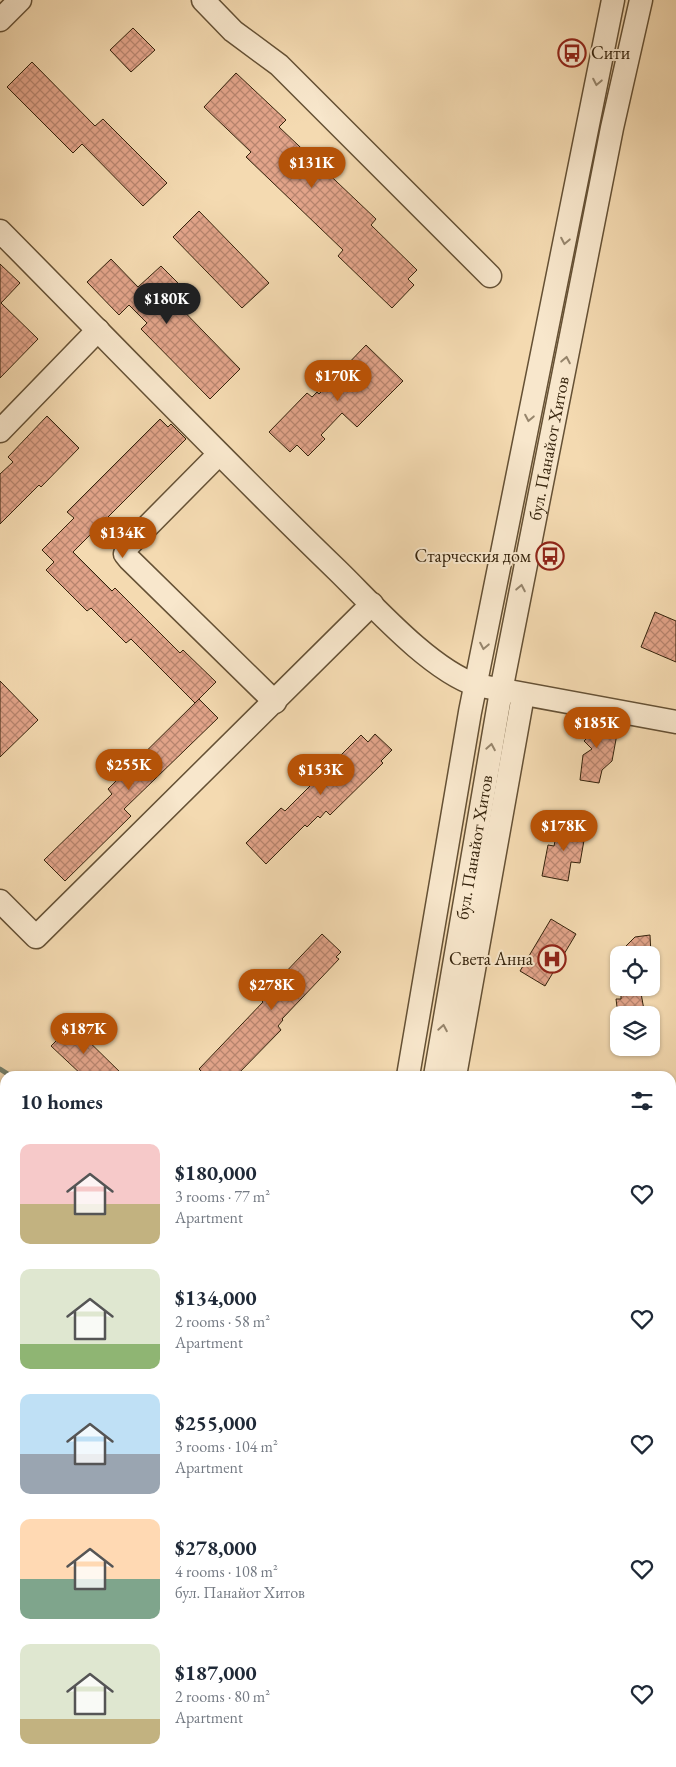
<!DOCTYPE html>
<html lang="en">
<head>
<meta charset="utf-8">
<style>
	:root { --surface:#fff; --page:#f6f6f7; --text:#1f2937; --muted:#747a83; --accent:#b45309 }
	body { margin:0; font-family:"EB Garamond",serif; background:var(--page); color:var(--text); height:100vh; display:flex; flex-direction:column; font-size:19px; white-space:nowrap }
	* { box-sizing:border-box; margin:0 }
	p { font-size:16px; color:var(--muted) }
	.icon { flex:none; width:28px; height:28px; fill:none; stroke:currentColor; stroke-width:2; stroke-linecap:round; stroke-linejoin:round }
	.map { position:relative; flex:1; overflow:hidden }
	.panel { position:absolute; left:0px; top:1071px; width:676px; height:696px; display:flex; flex-direction:column; background:var(--surface); border-radius:15px 15px 0 0; box-shadow:0 1px 4px #0004 }
	.panel>* { flex:none }
	.tools { position:absolute; left:610px; top:946px; display:grid; gap:10px }
	.tools a { display:grid; place-items:center; width:50px; height:50px; border-radius:10px; background:var(--surface); box-shadow:0 1px 4px #0004; font-size:25px }
	.price { position:absolute; translate:-50% -42px; padding:0 11px; border-radius:18px; background:var(--accent); color:#fff; font-size:16px; line-height:32px; filter:drop-shadow(0 1px 2px #0008) }
	.price::after { content:''; position:absolute; left:50%; top:30px; width:15px; height:11px; margin-left:-8px; background:inherit; clip-path:polygon(0 0,100% 0,50% 100%) }
	.price.on { background:#222; color:#fff }
	ul { padding:0; list-style:none }
	li { display:flex; align-items:center; gap:15px; height:125px; padding:0 20px }
	li span { display:grid; place-items:center; flex:none; width:140px; height:100px; border-radius:10px; color:#555 }
	li>.icon { margin-inline-start:auto }
	span .icon { width:60px; height:60px; fill:#fffc; stroke-width:1 }
	li b { font-size:21px }
	h2 { display:flex; justify-content:space-between; align-items:center; height:60px; padding:0 20px; font-size:21px }
	.map>svg:first-child { display:block }
	.lines { fill:none; stroke-linecap:round; stroke-linejoin:round }
	.stream { stroke:#737e6a; stroke-width:5 }
	.building { fill:url(#building-cross-hatch); stroke:#35230c }
	.minor-casing { stroke:#655135; stroke-width:25 }
	.minor { stroke:#f8e7cc; stroke-width:22 }
	.oneway { stroke:#96856c }
	.labels { text-anchor:middle; stroke-width:4; stroke-linejoin:round; paint-order:stroke }
	.poi-label { font-size:18px; fill:#35230c; stroke:#f8e7cc; text-anchor:end }
	.street-label { font-size:18px; fill:#35230c; stroke:#f8e7cc }
</style>
</head>
<body>
<div class="map">
<svg width="676" height="1767" viewBox="0 0 676 1767">
	<defs>
		<pattern id="building-cross-hatch" width="8" height="8" patternUnits="userSpaceOnUse" patternTransform="scale(1.25)"><rect width="8" height="8" fill="#e2a48a"/><path d="M0 0l8 8M0 8l8-8" fill="none" stroke="#b8856f"/></pattern>
	</defs>
	<rect width="100%" height="100%" fill="#f4dab1"/>
	<filter id="stains"><feTurbulence type="fractalNoise" baseFrequency=".004" numOctaves="4"/><feColorMatrix values="0 0 0 0 .2 0 0 0 0 .09 0 0 0 0 .02 0 0 0 .5 -.17"/></filter>
	<radialGradient id="worn" r=".72"><stop offset=".6" stop-color="#630" stop-opacity="0"/><stop offset="1" stop-color="#630" stop-opacity=".3"/></radialGradient>
	<g class="lines">
		<path class="stream" d="M 0,1069 L 11,1076
			M 477,1762 L 478,1767"/>
	</g>
	<path class="building" d="M 133,28 L 155,50 L 131,72 L 110,50 Z
		M 32,62 L 95,126 L 103,119 L 167,183 L 143,206 L 82,144 L 73,153 L 7,87 Z
		M 236,73 L 286,120 L 279,127 L 376,219 L 371,225 L 417,270 L 408,279 L 414,285 L 392,308 L 338,256 L 343,250 L 246,157 L 251,152 L 204,107 Z
		M 199,211 L 269,283 L 242,308 L 173,237 Z
		M 111,259 L 138,287 L 161,266 L 179,284 L 168,295 L 240,369 L 210,399 L 141,329 L 147,323 L 129,305 L 119,315 L 87,282 Z
		M 0,264 L 20,283 L 1,303 L 38,339 L 0,378 Z
		M 366,345 L 403,381 L 357,427 L 342,413 L 321,435 L 325,439 L 308,456 L 297,445 L 290,452 L 269,432 L 307,393 L 312,397 L 317,392 L 319,394 Z
		M 47,416 L 79,448 L 41,487 L 39,485 L 0,524 L 0,474 L 13,462 L 8,457 Z
		M 160,419 L 168,427 L 171,424 L 186,439 L 73,552 L 112,591 L 115,588 L 180,653 L 183,650 L 216,682 L 195,703 L 131,639 L 126,643 L 91,608 L 87,611 L 46,570 L 54,562 L 42,550 L 74,518 L 67,512 Z
		M 655,612 L 676,621 L 676,662 L 641,647 Z
		M 0,681 L 38,720 L 0,757 Z
		M 199,699 L 218,718 L 124,809 L 131,816 L 65,881 L 44,860 L 112,794 L 108,789 Z
		M 582,720 L 611,725 L 617,734 L 612,761 L 602,770 L 599,783 L 580,780 L 583,755 L 592,749 L 584,741 L 587,738 L 579,730 Z
		M 375,734 L 392,750 L 381,761 L 383,763 L 330,815 L 326,811 L 320,818 L 318,816 L 307,827 L 305,825 L 266,864 L 246,843 L 281,808 L 285,811 L 361,735 L 368,742 Z
		M 559,823 L 586,829 L 580,863 L 571,862 L 568,881 L 542,876 L 548,845 L 554,846 Z
		M 551,919 L 576,934 L 545,986 L 520,971 Z
		M 322,934 L 341,952 L 336,957 L 339,959 L 282,1019 L 283,1020 L 278,1026 L 281,1030 L 236,1076 L 206,1076 L 199,1069 L 263,1002 L 260,999 Z
		M 650,935 L 651,955 L 617,955 L 635,937 Z
		M 641,993 L 644,1010 L 638,1011 L 638,1015 L 618,1015 L 616,999 L 621,999 L 621,995 Z
		M 72,1025 L 124,1076 L 83,1076 L 51,1046 Z"/>
	<g class="lines">
		<g class="minor-casing">
			<g id="minor">
				<path d="M 203,0 L 233,31 L 279,65 L 490,276"/>
				<path d="M 0,20 L 20,0"/>
				<path d="M 0,231 C 112,344 222,459 337,570 C 373,605 429,669 476,685 L 676,722"/>
				<path d="M 0,431 L 98,330"/>
				<path d="M 219,454 L 127,547 L 125,554 L 129,559 L 275,702"/>
				<path d="M 0,901 L 36,937 L 372,604"/>
				<path d="M 408,1076 L 470,712 L 613,0"/>
				<path id="s1" d="M 435,1076 L 501,691 L 612,128 L 641,0"/>
				<path d="M 455,1076 L 523,695"/>
				<path d="M 671,1121 L 676,1110"/>
				<path d="M 0,1242 L 5,1236"/>
				<path d="M 0,1706 L 5,1709"/>
				<path d="M 98,1762 L 106,1767"/>
				<path d="M 69,1767 L 73,1762"/>
			</g>
		</g>
		<use href="#minor" class="minor"/>
	</g>
	<defs><path id="oneway-chevron" d="M-2-3.5L2.5 0L-2 3.5" fill="none" stroke-width="1.6" stroke-linecap="round" stroke-linejoin="round" transform="scale(1.25)"/></defs>
	<g class="oneway">
		<use href="#oneway-chevron" transform="translate(597 82) rotate(101)"/>
		<use href="#oneway-chevron" transform="translate(565 241) rotate(101)"/>
		<use href="#oneway-chevron" transform="translate(566 360) rotate(-79)"/>
		<use href="#oneway-chevron" transform="translate(529 418) rotate(101)"/>
		<use href="#oneway-chevron" transform="translate(521 588) rotate(-79)"/>
		<use href="#oneway-chevron" transform="translate(484 646) rotate(101)"/>
		<use href="#oneway-chevron" transform="translate(491 747) rotate(-80)"/>
		<use href="#oneway-chevron" transform="translate(443 1028) rotate(-80)"/>
	</g>
	<defs>
		<g id="bus-ring" transform="scale(1.4375)"><circle r="9.5" fill="#f8e7cc" stroke="#8f2418" stroke-width="1.5"/><path d="M-5-6H5V4H4V6H2V4H-2V6H-4V4H-5ZM-3.5-4V0h7V-4ZM-3.5 1.2v1.5H-2V1.2ZM2 1.2v1.5H3.5V1.2Z" fill="#8f2418"/></g>
		<g id="hospital-ring" transform="scale(1.4375)"><circle r="9.5" fill="#f8e7cc" stroke="#8f2418" stroke-width="1.5"/><path d="M-5-5h3v3.5h4V-5h3V5h-3V1.5h-4V5h-3Z" fill="#8f2418"/></g>
	</defs>
	<g fill-rule="evenodd">
		<use href="#bus-ring" x="572" y="53"/>
		<use href="#bus-ring" x="550" y="556"/>
		<use href="#hospital-ring" x="552" y="959"/>
	</g>
	<g class="labels">
		<g class="poi-label">
			<text x="591" y="59" text-anchor="start">Сити</text>
			<text x="531" y="562">Старческия дом</text>
			<text x="533" y="965">Света Анна</text>
		</g>
		<g class="street-label">
			<text dy="6" stroke="none"><textPath href="#s1" startOffset="638">бул. Панайот Хитов</textPath></text>
			<text dy="6" stroke="none"><textPath href="#s1" startOffset="232">бул. Панайот Хитов</textPath></text>
		</g>
	</g>
	<rect width="100%" height="100%" filter="url(#stains)"/>
	<rect width="100%" height="100%" fill="url(#worn)"/>
</svg>
<div class="tools">
<a><svg class="icon" aria-label="locate" viewBox="0 0 24 24"><circle cx="12" cy="12" r="6"/><path d="M12 2v4M12 18v4M2 12h4M18 12h4"/></svg></a>
<a><svg class="icon" aria-label="layers" viewBox="0 0 24 24"><path d="M12 4l9 5-9 5-9-5zM3 14l9 5 9-5"/></svg></a>
</div>
<b class="price" style="left:312px;top:189px">$131K</b>
<b class="price on" style="left:167px;top:325px">$180K</b>
<b class="price" style="left:338px;top:402px">$170K</b>
<b class="price" style="left:123px;top:559px">$134K</b>
<b class="price" style="left:597px;top:749px">$185K</b>
<b class="price" style="left:129px;top:791px">$255K</b>
<b class="price" style="left:321px;top:796px">$153K</b>
<b class="price" style="left:564px;top:852px">$178K</b>
<b class="price" style="left:272px;top:1011px">$278K</b>
<b class="price" style="left:84px;top:1055px">$187K</b>
<section class="panel">
<h2>10 homes<svg class="icon" aria-label="filters" viewBox="0 0 24 24"><path d="M4 7h16M4 17h16"/><circle cx="9" cy="7" r="2"/><circle cx="15" cy="17" r="2"/></svg></h2>
<ul>
<li><span style="background:linear-gradient(#f6c9c9 60%,#c2b280 0)"><svg class="icon" aria-label="home" viewBox="0 0 24 24"><path d="M3 11l9-7 9 7M6 9v11h12V9"/></svg></span><div><b>$180,000</b><p>3 rooms · 77 m²</p><p>Apartment</p></div><svg class="icon" aria-label="heart" viewBox="0 0 24 24"><path d="M12 20l-8-8c-3-5 5-10 8-4 3-6 11-1 8 4z"/></svg></li>
<li><span style="background:linear-gradient(#dfe7d0 75%,#8fb573 0)"><svg class="icon" aria-label="home" viewBox="0 0 24 24"><path d="M3 11l9-7 9 7M6 9v11h12V9"/></svg></span><div><b>$134,000</b><p>2 rooms · 58 m²</p><p>Apartment</p></div><svg class="icon" aria-label="heart" viewBox="0 0 24 24"><path d="M12 20l-8-8c-3-5 5-10 8-4 3-6 11-1 8 4z"/></svg></li>
<li><span style="background:linear-gradient(#bfe0f5 60%,#9aa5b1 0)"><svg class="icon" aria-label="home" viewBox="0 0 24 24"><path d="M3 11l9-7 9 7M6 9v11h12V9"/></svg></span><div><b>$255,000</b><p>3 rooms · 104 m²</p><p>Apartment</p></div><svg class="icon" aria-label="heart" viewBox="0 0 24 24"><path d="M12 20l-8-8c-3-5 5-10 8-4 3-6 11-1 8 4z"/></svg></li>
<li><span style="background:linear-gradient(#ffd9b3 60%,#7fa58c 0)"><svg class="icon" aria-label="home" viewBox="0 0 24 24"><path d="M3 11l9-7 9 7M6 9v11h12V9"/></svg></span><div><b>$278,000</b><p>4 rooms · 108 m²</p><p>бул. Панайот Хитов</p></div><svg class="icon" aria-label="heart" viewBox="0 0 24 24"><path d="M12 20l-8-8c-3-5 5-10 8-4 3-6 11-1 8 4z"/></svg></li>
<li><span style="background:linear-gradient(#dfe7d0 75%,#c2b280 0)"><svg class="icon" aria-label="home" viewBox="0 0 24 24"><path d="M3 11l9-7 9 7M6 9v11h12V9"/></svg></span><div><b>$187,000</b><p>2 rooms · 80 m²</p><p>Apartment</p></div><svg class="icon" aria-label="heart" viewBox="0 0 24 24"><path d="M12 20l-8-8c-3-5 5-10 8-4 3-6 11-1 8 4z"/></svg></li>
</ul>
</section>
</div>
</body>
</html>
